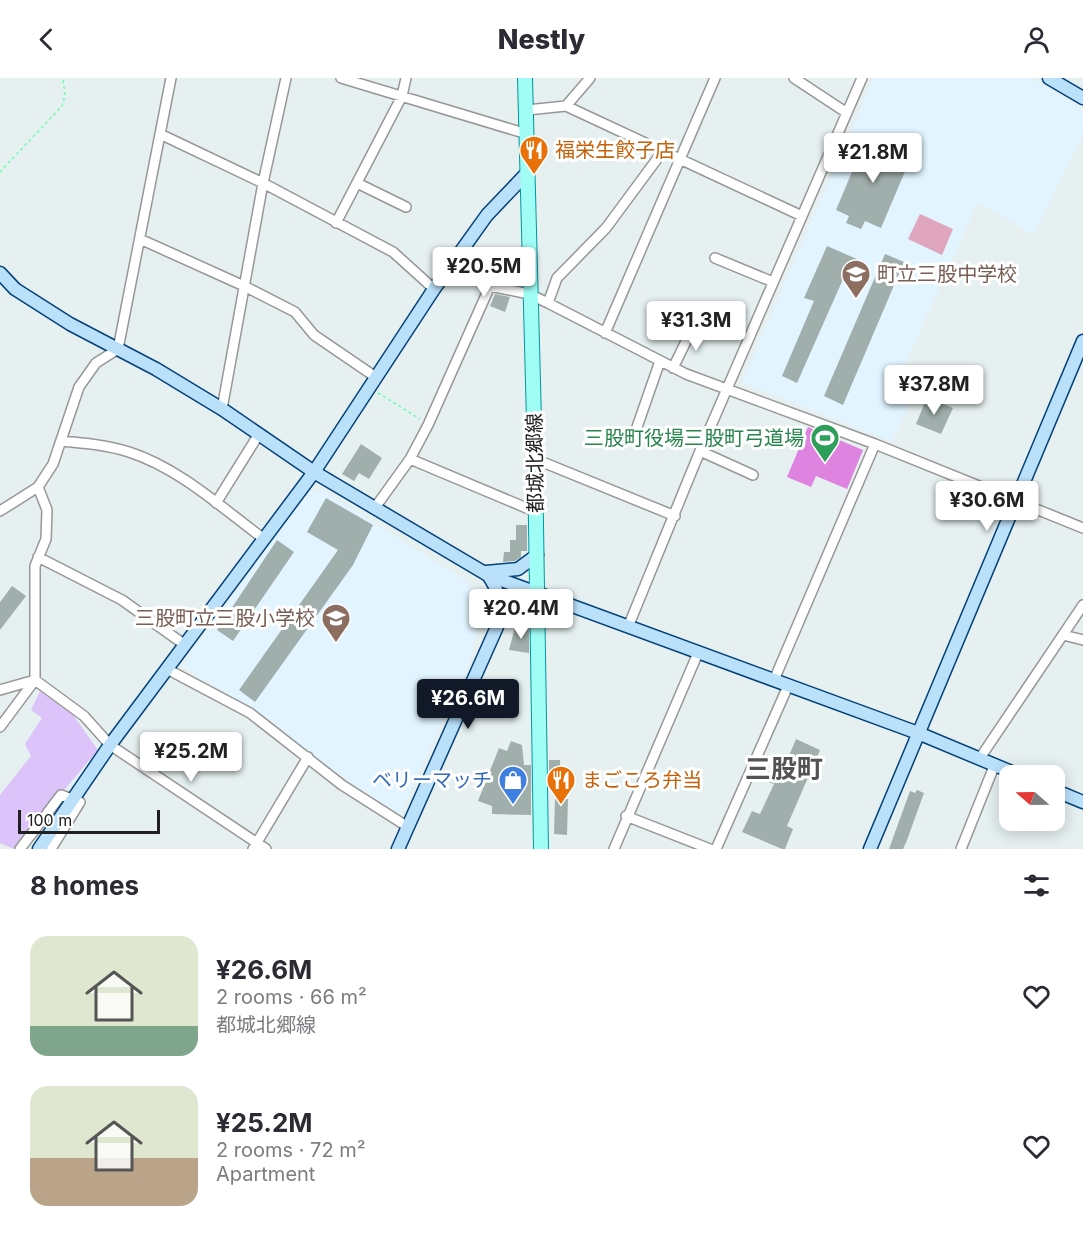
<!DOCTYPE html>
<html lang="en">
<head>
<meta charset="utf-8">
<style>
	:root { --surface:#fff; --page:#f2f2f3; --text:#2b2b33; --muted:#7c7c81; --accent:#111827 }
	body { margin:0; font-family:Inter,"Noto Sans JP",sans-serif; background:var(--page); color:var(--text); height:100vh; display:flex; flex-direction:column; font-size:22px; white-space:nowrap }
	* { box-sizing:border-box; margin:0 }
	p { font-size:20px; color:var(--muted) }
	.icon { flex:none; width:33px; height:33px; fill:none; stroke:currentColor; stroke-width:2; stroke-linecap:round; stroke-linejoin:round }
	.map { position:relative; height:771px; overflow:hidden }
	.panel { display:flex; flex-direction:column; background:var(--surface); flex:1 }
	.panel>* { flex:none }
	.needle { width:39px; rotate:290deg }
	.fabs { position:absolute; left:999px; top:687px; display:grid; gap:12px }
	.fabs a { display:grid; place-items:center; width:66px; height:66px; border-radius:12px; background:var(--surface); box-shadow:0 3px 15px #0003; font-size:30px }
	.scale { position:absolute; left:18px; bottom:15px; width:142px; box-sizing:border-box; padding-left:6px; border:3px solid #202020; border-top:0; font-size:16px; line-height:21px; white-space:nowrap; color:#202020; -webkit-text-stroke:4px #fff; paint-order:stroke }
	.price { position:absolute; translate:-50% -51px; padding:0 14px; border-radius:6px; background:#fff; color:#222; font-size:20px; line-height:39px; filter:drop-shadow(0 2px 3px #0008) }
	.price::after { content:''; position:absolute; left:50%; top:36px; width:18px; height:14px; margin-left:-9px; background:inherit; clip-path:polygon(0 0,100% 0,50% 100%) }
	.price.active { background:var(--accent); color:#fff }
	ul { padding:0; list-style:none }
	li { display:flex; align-items:center; gap:18px; height:150px; padding:0 30px }
	li span { display:grid; place-items:center; flex:none; width:168px; height:120px; border-radius:18px; color:#555 }
	li>.icon { margin-inline-start:auto }
	span .icon { width:72px; height:72px; fill:#fffc; stroke-width:1 }
	li b { font-size:26px }
	h2 { display:flex; justify-content:space-between; align-items:center; height:72px; padding:0 30px; font-size:26px }
	header { display:flex; justify-content:space-between; align-items:center; height:78px; padding:0 30px; background:var(--surface); font-size:27px; font-weight:800 }
	.map>svg:first-child { display:block }
	.education { fill:#e1f4ff }
	.park { fill:#dcc3fa }
	.pitch { fill:#de83e0 }
	.water { fill:#dfa6bd }
	.building { fill:#a1afac }
	.lines { fill:none; stroke-linecap:round; stroke-linejoin:round }
	.street-casing { stroke:#979797; stroke-width:12 }
	.secondary-casing { stroke:#03427a; stroke-width:15 }
	.primary-casing { stroke:#00979c; stroke-width:16 }
	.path { stroke:#6cfcaf; stroke-width:1.5; stroke-dasharray:3 3; stroke-linecap:butt }
	.street { stroke:#fff; stroke-width:9 }
	.secondary { stroke:#bae0fa; stroke-width:12 }
	.primary { stroke:#9ffdf6; stroke-width:14 }
	.labels { text-anchor:middle; stroke-width:6; stroke-linejoin:round; paint-order:stroke }
	.food-label { font-size:20px; fill:#c56008; stroke:#fff; text-anchor:start }
	.education-label { font-size:20px; fill:#785e54; stroke:#fff; text-anchor:start }
	.leisure-label { font-size:20px; fill:#27864d; stroke:#fff; text-anchor:end }
	.street-label { font-size:20px; fill:#202020; stroke:#fff }
	.shop-label { font-size:20px; fill:#366cbe; stroke:#fff; text-anchor:end }
	.district-label { font-size:26px; font-weight:bold; fill:#535353; stroke:#fff }
</style>
</head>
<body>
<header><svg class="icon" aria-label="back" viewBox="0 0 24 24"><path d="M15 5l-7 7 7 7"/></svg>Nestly<svg class="icon" aria-label="person" viewBox="0 0 24 24"><circle cx="12" cy="8" r="4"/><path d="M4 21q1-7 8-7t8 7"/></svg></header>
<div class="map">
<svg width="1083" height="771" viewBox="0 0 1083 771">
	<rect width="100%" height="100%" fill="#e6f0f0"/>
	<path class="education" d="M 874,0 L 1031,0 L 1083,31 L 1083,55 L 1034,157 L 978,124 L 905,286 L 919,294 L 921,299 L 892,364 L 742,304 Z
		M 322,412 L 469,505 L 479,547 L 469,585 L 400,736 L 396,736 L 350,704 L 252,631 L 182,588 L 307,414 Z"/>
	<path class="park" d="M 40,613 L 73,637 L 98,672 L 14,771 L 0,765 L 0,717 L 31,678 L 25,666 L 42,640 L 31,632 Z"/>
	<path class="pitch" d="M 808,349 L 863,372 L 847,411 L 816,398 L 811,409 L 787,399 Z"/>
	<path class="water" d="M 920,136 L 953,151 L 942,177 L 908,161 Z"/>
	<path class="building" d="M 867,58 L 912,77 L 881,150 L 865,143 L 861,151 L 846,145 L 849,138 L 836,132 Z
		M 827,168 L 859,182 L 850,201 L 844,199 L 797,305 L 782,298 L 814,223 L 804,220 Z
		M 885,176 L 904,184 L 843,327 L 824,318 Z
		M 508,178 L 520,181 L 515,206 L 503,204 Z
		M 495,216 L 510,219 L 505,234 L 490,228 Z
		M 927,319 L 953,330 L 941,356 L 916,346 Z
		M 361,366 L 382,380 L 369,401 L 359,395 L 354,403 L 342,396 Z
		M 326,420 L 373,447 L 353,487 L 255,624 L 239,612 L 338,472 L 307,454 Z
		M 516,447 L 527,447 L 527,473 L 521,473 L 521,479 L 515,483 L 503,484 L 504,474 L 510,474 L 510,462 L 516,462 Z
		M 277,462 L 294,474 L 233,563 L 217,552 Z
		M 12,508 L 26,518 L 0,552 L 0,524 Z
		M 515,549 L 529,549 L 529,575 L 509,572 Z
		M 796,661 L 820,672 L 787,748 L 793,751 L 785,771 L 782,771 L 742,754 L 752,733 L 760,736 L 774,706 L 766,703 L 778,676 L 788,680 Z
		M 511,663 L 522,667 L 524,687 L 531,687 L 531,737 L 492,736 L 492,728 L 478,723 L 499,670 L 507,673 Z
		M 549,682 L 560,682 L 561,704 L 549,705 Z
		M 917,712 L 924,715 L 907,762 L 903,771 L 889,771 L 910,713 L 915,715 Z
		M 555,721 L 568,721 L 567,757 L 554,756 Z"/>
	<g class="lines">
		<g class="street-casing">
			<path id="street" d="M 341,0 L 527,56
				M 794,0 L 847,35
				M 566,28 L 590,0
				M 527,32 L 566,28 L 802,138
				M 160,56 L 263,105 L 393,174 L 434,211
				M 357,105 L 406,129
				M 336,145 L 402,18 L 406,0
				M 140,161 L 244,208 L 295,234 L 314,257 L 377,300
				M 715,180 L 773,204
				M 455,185 L 490,208 L 529,216 L 548,225 L 686,296 L 875,366 L 1083,450
				M 548,225 L 557,200 L 606,150 L 663,73
				M 605,255 L 715,0
				M 673,290 L 694,247
				M 222,331 L 263,105 L 286,0
				M 636,352 L 660,283
				M 61,363 C 84,365 107,367 129,374 C 179,390 222,430 264,461
				M 700,373 L 753,397
				M 410,381 L 536,434
				M 535,381 L 675,438
				M 216,425 L 259,356
				M 374,431 L 410,381 L 428,347 L 490,208
				M 0,433 L 38,409 L 53,386 L 79,309 L 96,285 L 118,271 L 171,0
				M 38,479 L 122,522 L 185,567
				M 628,549 L 700,373 L 862,0
				M 1063,557 L 1083,562
				M 167,591 L 250,635 L 342,707 L 408,749
				M 774,602 L 875,366
				M 0,612 L 35,602 L 84,638 L 110,667 L 266,771
				M 0,649 L 35,602 L 35,488 L 46,461 L 47,432 L 38,409
				M 980,680 L 1083,527
				M 626,738 L 710,771
				M 20,771 L 61,717 L 80,724 L 51,771
				M 253,771 L 308,679
				M 614,771 L 698,575
				M 716,771 L 788,608
				M 961,771 L 995,686"/>
		</g>
		<g class="secondary-casing">
			<path id="secondary" d="M 1049,0 L 1083,20
				M 0,195 L 15,211 L 70,246 L 156,291 L 222,331 L 314,394 L 488,497 L 918,655 L 1021,698
				M 486,494 L 518,491 L 537,477
				M 488,497 C 499,512 500,524 500,542
				M 1054,712 L 1083,724
				M 39,771 L 110,667 L 314,394 L 434,211 L 487,137 L 528,94
				M 398,771 L 500,542 L 525,511
				M 870,771 L 1083,263"/>
		</g>
		<g class="primary-casing">
			<path id="primary" d="M 525,0 L 535,381 L 541,771"/>
		</g>
		<path class="path" d="M 0,94 L 62,28 L 65,18 L 63,0
			M 378,315 L 420,341"/>
		<use href="#street" class="street"/>
		<use href="#secondary" class="secondary"/>
		<use href="#primary" class="primary"/>
	</g>
	<defs>
		<g id="restaurant-pin" transform="scale(1.5)"><path d="M0 17L-7.5 6A9.5 9.5 0 1 1 7.5 6Z" fill="#e8710a" stroke="#fff"/><path d="M-5-6h1v4h1v-4h1v4h1v-4h1v5L-1.5 .5V6h-2V.5L-5-1ZM5-6V6H3V1.5H1.5Q1.5-4 5-6Z" fill="#fff"/></g>
		<g id="school-pin" transform="scale(1.5)"><path d="M0 17L-7.5 6A9.5 9.5 0 1 1 7.5 6Z" fill="#8d6e63" stroke="#fff"/><path d="M0-5L7-2L0 1L-7-2ZM-4 1L0 2.5L4 1V4Q0 6-4 4Z" fill="#fff"/></g>
		<g id="stadium-pin" transform="scale(1.5)"><path d="M0 17L-7.5 6A9.5 9.5 0 1 1 7.5 6Z" fill="#2e9e5b" stroke="#fff"/><path d="M0-5a6.5 5 0 1 0 0 10a6.5 5 0 1 0 0-10ZM-3.5-1.8h7v3.6h-7Z" fill="#fff"/></g>
		<g id="shop-pin" transform="scale(1.5)"><path d="M0 17L-7.5 6A9.5 9.5 0 1 1 7.5 6Z" fill="#3f7fe0" stroke="#fff"/><path d="M-5-2.5h2.3a2.7 3.5 0 0 1 5.4 0H5L5.5 6h-11ZM-1.5-2.5h3a1.5 2.3 0 0 0-3 0Z" fill="#fff"/></g>
	</defs>
	<g fill-rule="evenodd">
		<use href="#restaurant-pin" x="534" y="72"/>
		<use href="#school-pin" x="856" y="196"/>
		<use href="#stadium-pin" x="825" y="360"/>
		<use href="#school-pin" x="336" y="540"/>
		<use href="#shop-pin" x="513" y="702"/>
		<use href="#restaurant-pin" x="561" y="702"/>
	</g>
	<g class="labels">
		<g class="food-label">
			<text x="555" y="79">福栄生餃子店</text>
			<text x="582" y="709">まごころ弁当</text>
		</g>
		<g class="education-label">
			<text x="877" y="203">町立三股中学校</text>
			<text x="315" y="547" text-anchor="end">三股町立三股小学校</text>
		</g>
		<g class="leisure-label">
			<text x="804" y="367">三股町役場三股町弓道場</text>
		</g>
		<g class="street-label">
			<text transform="translate(535 385) rotate(-91)" y="7">都城北郷線</text>
		</g>
		<g class="shop-label">
			<text x="492" y="709">ベリーマッチ</text>
		</g>
		<g class="district-label">
			<text x="784" y="700">三股町</text>
		</g>
	</g>
</svg>
<div class="fabs">
<a><svg class="needle" viewBox="-14 -14 28 28"><path d="M0-13l5 13h-10z" fill="#e53935"/><path d="M0 13l5-13h-10z" fill="#7c7c81"/></svg></a>
</div>
<div class="scale">100 m</div>
<b class="price" style="left:873px;top:106px">¥21.8M</b>
<b class="price" style="left:484px;top:220px">¥20.5M</b>
<b class="price" style="left:696px;top:274px">¥31.3M</b>
<b class="price" style="left:934px;top:338px">¥37.8M</b>
<b class="price" style="left:987px;top:454px">¥30.6M</b>
<b class="price" style="left:521px;top:562px">¥20.4M</b>
<b class="price active" style="left:468px;top:652px">¥26.6M</b>
<b class="price" style="left:191px;top:705px">¥25.2M</b>
</div>
<section class="panel">
<h2>8 homes<svg class="icon" aria-label="filters" viewBox="0 0 24 24"><path d="M4 7h16M4 17h16"/><circle cx="9" cy="7" r="2"/><circle cx="15" cy="17" r="2"/></svg></h2>
<ul>
<li><span style="background:linear-gradient(#dfe7d0 75%,#7fa58c 0)"><svg class="icon" aria-label="home" viewBox="0 0 24 24"><path d="M3 11l9-7 9 7M6 9v11h12V9"/></svg></span><div><b>¥26.6M</b><p>2 rooms · 66 m²</p><p>都城北郷線</p></div><svg class="icon" aria-label="heart" viewBox="0 0 24 24"><path d="M12 20l-8-8c-3-5 5-10 8-4 3-6 11-1 8 4z"/></svg></li>
<li><span style="background:linear-gradient(#dfe7d0 60%,#b9a48a 0)"><svg class="icon" aria-label="home" viewBox="0 0 24 24"><path d="M3 11l9-7 9 7M6 9v11h12V9"/></svg></span><div><b>¥25.2M</b><p>2 rooms · 72 m²</p><p>Apartment</p></div><svg class="icon" aria-label="heart" viewBox="0 0 24 24"><path d="M12 20l-8-8c-3-5 5-10 8-4 3-6 11-1 8 4z"/></svg></li>
</ul>
</section>
</body>
</html>
